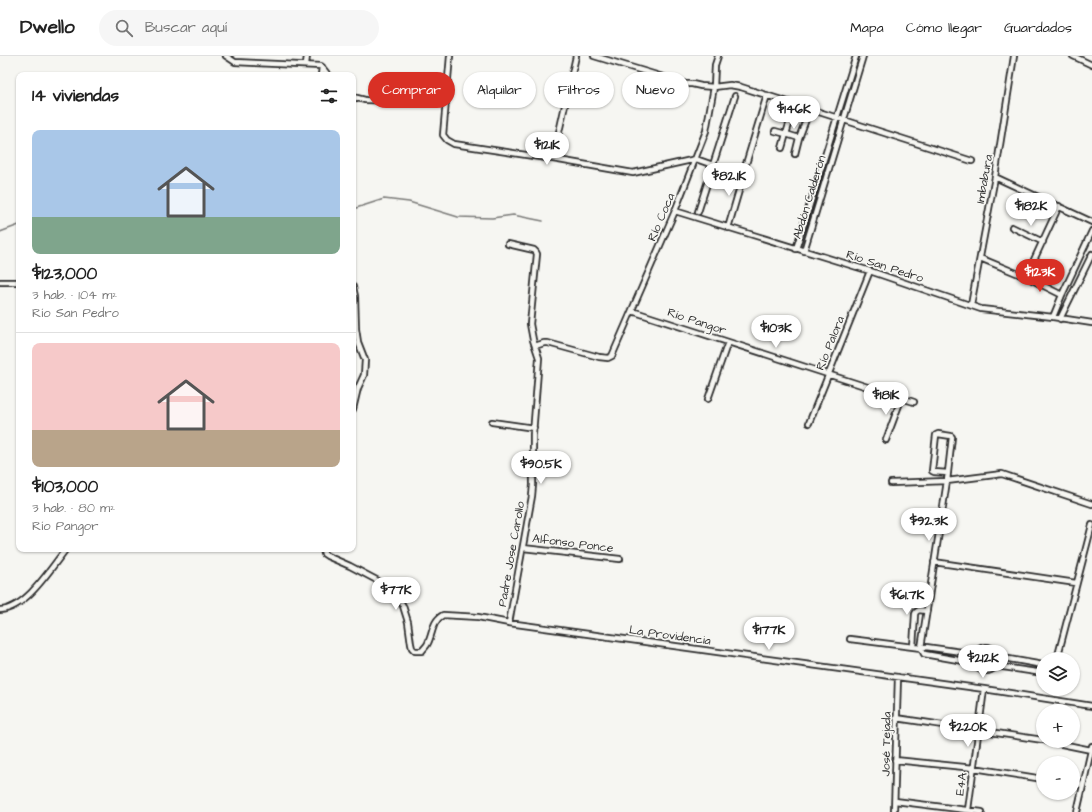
<!DOCTYPE html>
<html lang="es">
<head>
<meta charset="utf-8">
<style>
	:root { --surface:#fff; --page:#f6f6f6; --text:#222; --muted:#767676; --line:#e0e0e0; --accent:#d93025 }
	body { margin:0; font-family:"Architects Daughter",sans-serif; background:var(--page); color:var(--text); height:100vh; display:flex; flex-direction:column; font-size:15px; white-space:nowrap }
	* { box-sizing:border-box; margin:0 }
	p { font-size:13px; color:var(--muted) }
	.icon { flex:none; width:22px; height:22px; fill:none; stroke:currentColor; stroke-width:2; stroke-linecap:round; stroke-linejoin:round }
	.map { position:relative; flex:1; overflow:hidden }
	.details { position:absolute; left:16px; top:16px; width:340px; height:480px; display:flex; flex-direction:column; background:var(--surface); border-radius:8px; box-shadow:0 1px 3px #0004 }
	.details>* { flex:none }
	.hud { position:absolute; left:368px; top:16px; width:380px; height:36px; display:flex; gap:8px }
	.buttons { position:absolute; left:1036px; top:596px; display:grid; gap:8px }
	.buttons a { display:grid; place-items:center; width:44px; height:44px; border-radius:50%; background:var(--surface); box-shadow:0 1px 3px #0004; font-size:20px }
	.price { position:absolute; translate:-50% -34px; padding:0 9px; border-radius:14px; background:#fff; color:#222; font-size:13px; line-height:26px; filter:drop-shadow(0 1px 2px #0008) }
	.price::after { content:''; position:absolute; left:50%; top:24px; width:12px; height:9px; margin-left:-6px; background:inherit; clip-path:polygon(0 0,100% 0,50% 100%) }
	.price.selected { background:var(--accent); color:#fff }
	ul { padding:0; list-style:none }
	li { display:grid; align-content:center; gap:8px; height:212px; padding:0 16px }
	li+li { border-top:1px solid var(--line) }
	li span { display:grid; place-items:center; height:124px; border-radius:8px; color:#555 }
	li>.icon { margin-inline-start:auto }
	span .icon { width:72px; height:72px; fill:#fffc; stroke-width:1 }
	li b { font-size:17px }
	h2 { display:flex; justify-content:space-between; align-items:center; height:48px; padding:0 16px; font-size:17px }
	.pill { padding:0 14px; border-radius:18px; background:var(--surface); box-shadow:0 1px 3px #0004; font-size:14px; line-height:36px }
	.pill.selected { background:var(--accent); color:#fff }
	header { display:flex; align-items:center; gap:24px; box-sizing:border-box; height:56px; padding:0 20px; background:var(--surface); border-bottom:1px solid var(--line) }
	header strong { font-size:19px }
	nav { display:flex; gap:22px; margin-inline-start:auto; font-size:14px }
	.search { width:280px; height:36px; background:var(--page); display:flex; align-items:center; gap:10px; box-sizing:border-box; padding:0 14px; border-radius:22px; color:var(--muted); font-size:15px }
	.map>svg:first-child { display:block }
	.lines { fill:none; stroke-linecap:round; stroke-linejoin:round }
	.stream { stroke:#7a7a78; stroke-width:1.5 }
	.minor-casing { stroke:#2b2b2b; stroke-width:8 }
	.minor { stroke:#f6f6f2; stroke-width:4.5 }
	.labels { text-anchor:middle; stroke-width:3.5; stroke-linejoin:round; paint-order:stroke }
	.street-label { font-size:12px; fill:#2b2b2b; stroke:#f6f6f2 }
</style>
</head>
<body>
<header>
<strong>Dwello</strong>
<div class="search"><svg class="icon" aria-label="search" viewBox="0 0 24 24"><circle cx="10" cy="10" r="6"/><path d="M15 15l6 6"/></svg>Buscar aquí</div>
<nav><a>Mapa</a><a>Cómo llegar</a><a>Guardados</a></nav>
</header>
<div class="map">
<svg width="1092" height="756" viewBox="0 0 1092 756">
	<rect width="100%" height="100%" fill="#f6f6f2"/>
	<filter id="ink" filterUnits="userSpaceOnUse"><feTurbulence type="fractalNoise" baseFrequency=".025" numOctaves="2"/><feDisplacementMap in="SourceGraphic" scale="8" xChannelSelector="R" yChannelSelector="G"/><feConvolveMatrix kernelMatrix="1 2 1 2 8 2 1 2 1" color-interpolation-filters="sRGB"/></filter>
	<g filter="url(#ink)">
		<g class="lines">
			<path class="stream" d="M 353,153 L 384,143 L 409,146 L 458,161 L 492,162 L 513,159 L 543,165
				M 0,176 L 19,169"/>
			<g class="minor-casing">
				<path id="minor" d="M 226,0 L 235,6 L 321,10 L 328,19
					M 450,0 L 443,79 L 447,84 L 454,88 L 553,103 L 633,117 L 696,103 L 713,109
					M 594,0 L 686,28 L 692,28 L 701,30 L 714,31 L 730,29 L 741,31 L 972,105
					M 1073,0 L 1092,9
					M 306,8 L 307,0
					M 321,19 L 322,11
					M 353,41 L 365,44 L 405,45 L 446,47
					M 793,56 L 786,78 L 799,82
					M 775,75 L 786,78 L 782,92
					M 795,98 L 799,82 L 810,53
					M 553,103 L 576,0
					M 746,108 L 767,39
					M 995,121 L 1092,166
					M 675,155 L 870,215 L 981,253 L 1053,261 L 1092,267
					M 698,156 L 735,40
					M 1012,171 L 1043,186
					M 728,172 L 745,114
					M 508,188 L 534,194 L 536,196 L 537,198 L 530,268 L 533,284 L 539,302 L 533,378 L 533,429 L 532,440 L 509,567
					M 796,193 L 856,0
					M 804,195 L 863,0
					M 980,202 L 1026,221 L 1062,239
					M 1026,221 L 1059,150
					M 0,226 L 19,226
					M 353,231 L 355,240 L 356,273 L 358,286 L 365,304 L 364,319 L 358,332 L 353,353
					M 971,249 L 995,121 L 1014,0
					M 632,255 L 914,346
					M 1053,261 L 1062,239 L 1092,175
					M 1060,263 L 1092,198
					M 535,290 L 544,287 L 548,287 L 599,301 L 608,302 L 612,300 L 675,155 L 706,75 L 714,31 L 715,9 L 718,0
					M 708,343 L 728,286
					M 492,366 L 534,372
					M 809,367 L 870,215
					M 886,384 L 902,341
					M 948,417 L 934,416 L 932,415 L 936,379 L 938,378 L 951,380 L 952,381 L 947,425 L 921,592 L 924,598 L 975,607
					M 891,427 L 947,425 L 1002,418 L 1092,448
					M 523,492 L 620,503
					M 323,493 L 324,498 L 327,500 L 350,510 L 386,529 L 397,539 L 403,550 L 408,566 L 411,588 L 412,592 L 415,595 L 422,595 C 424,592 427,590 428,587 C 433,577 432,565 443,559 L 478,561 L 509,567 L 984,633 L 1092,650
					M 934,506 L 1076,527
					M 0,554 C 26,553 51,512 66,493
					M 850,583 L 921,592 L 926,591 L 976,598
					M 913,591 L 915,558 L 916,556 L 919,554 L 927,555
					M974 603a12 12 0 1 1 24 0a12 12 0 1 1-24 0Z
					M 998,601 L 1043,609
					M 1057,603 L 1092,469
					M 996,610 L 1043,617
					M 896,662 L 1043,684
					M 1047,685 L 1091,694
					M 895,704 L 974,712 L 1043,723
					M 1073,727 L 1083,729
					M 895,745 L 982,756
					M 968,754 L 984,633
					M 894,756 L 898,621
					M 1077,756 L 1092,690"/>
			</g>
			<use href="#minor" class="minor"/>
		</g>
	</g>
	<g class="labels">
		<g class="street-label">
			<text transform="translate(984 123) rotate(-80)" y="4">Imbabura</text>
			<text transform="translate(809 141) rotate(-73)" y="4">Abdón Calderón</text>
			<text transform="translate(661 161) rotate(-67)" y="4">Río Coca</text>
			<text transform="translate(885 210) rotate(18)" y="4">Río San Pedro</text>
			<text transform="translate(697 265) rotate(18)" y="4">Río Pangor</text>
			<text transform="translate(830 287) rotate(-68)" y="4">Río Palora</text>
			<text transform="translate(573 487) rotate(7)" y="4">Alfonso Ponce</text>
			<text transform="translate(511 498) rotate(-80)" y="4">Padre Jose Carollo</text>
			<text transform="translate(670 579) rotate(8)" y="4">La Providencia</text>
			<text transform="translate(886 688) rotate(-89)" y="4">José Tejada</text>
			<text transform="translate(961 728) rotate(-82)" y="4">E4A</text>
		</g>
	</g>
</svg>
<div class="buttons">
<a><svg class="icon" aria-label="layers" viewBox="0 0 24 24"><path d="M12 4l9 5-9 5-9-5zM3 14l9 5 9-5"/></svg></a>
<a>+</a>
<a>−</a>
</div>
<b class="price" style="left:794px;top:74px">$146K</b>
<b class="price" style="left:547px;top:110px">$121K</b>
<b class="price" style="left:729px;top:141px">$82.1K</b>
<b class="price" style="left:1031px;top:171px">$182K</b>
<b class="price selected" style="left:1040px;top:237px">$123K</b>
<b class="price" style="left:776px;top:293px">$103K</b>
<b class="price" style="left:886px;top:360px">$181K</b>
<b class="price" style="left:541px;top:429px">$90.5K</b>
<b class="price" style="left:929px;top:486px">$92.3K</b>
<b class="price" style="left:396px;top:555px">$77K</b>
<b class="price" style="left:907px;top:560px">$61.7K</b>
<b class="price" style="left:769px;top:595px">$177K</b>
<b class="price" style="left:983px;top:623px">$212K</b>
<b class="price" style="left:968px;top:692px">$220K</b>
<div class="hud">
<a class="pill selected">Comprar</a>
<a class="pill">Alquilar</a>
<a class="pill">Filtros</a>
<a class="pill">Nuevo</a>
</div>
<section class="details">
<h2>14 viviendas<svg class="icon" aria-label="filters" viewBox="0 0 24 24"><path d="M4 7h16M4 17h16"/><circle cx="9" cy="7" r="2"/><circle cx="15" cy="17" r="2"/></svg></h2>
<ul>
<li><span style="background:linear-gradient(#a9c7e8 70%,#7fa58c 0)"><svg class="icon" aria-label="home" viewBox="0 0 24 24"><path d="M3 11l9-7 9 7M6 9v11h12V9"/></svg></span><div><b>$123,000</b><p>3 hab. · 104 m²</p><p>Río San Pedro</p></div></li>
<li><span style="background:linear-gradient(#f6c9c9 70%,#b9a48a 0)"><svg class="icon" aria-label="home" viewBox="0 0 24 24"><path d="M3 11l9-7 9 7M6 9v11h12V9"/></svg></span><div><b>$103,000</b><p>3 hab. · 80 m²</p><p>Río Pangor</p></div></li>
</ul>
</section>
</div>
</body>
</html>
